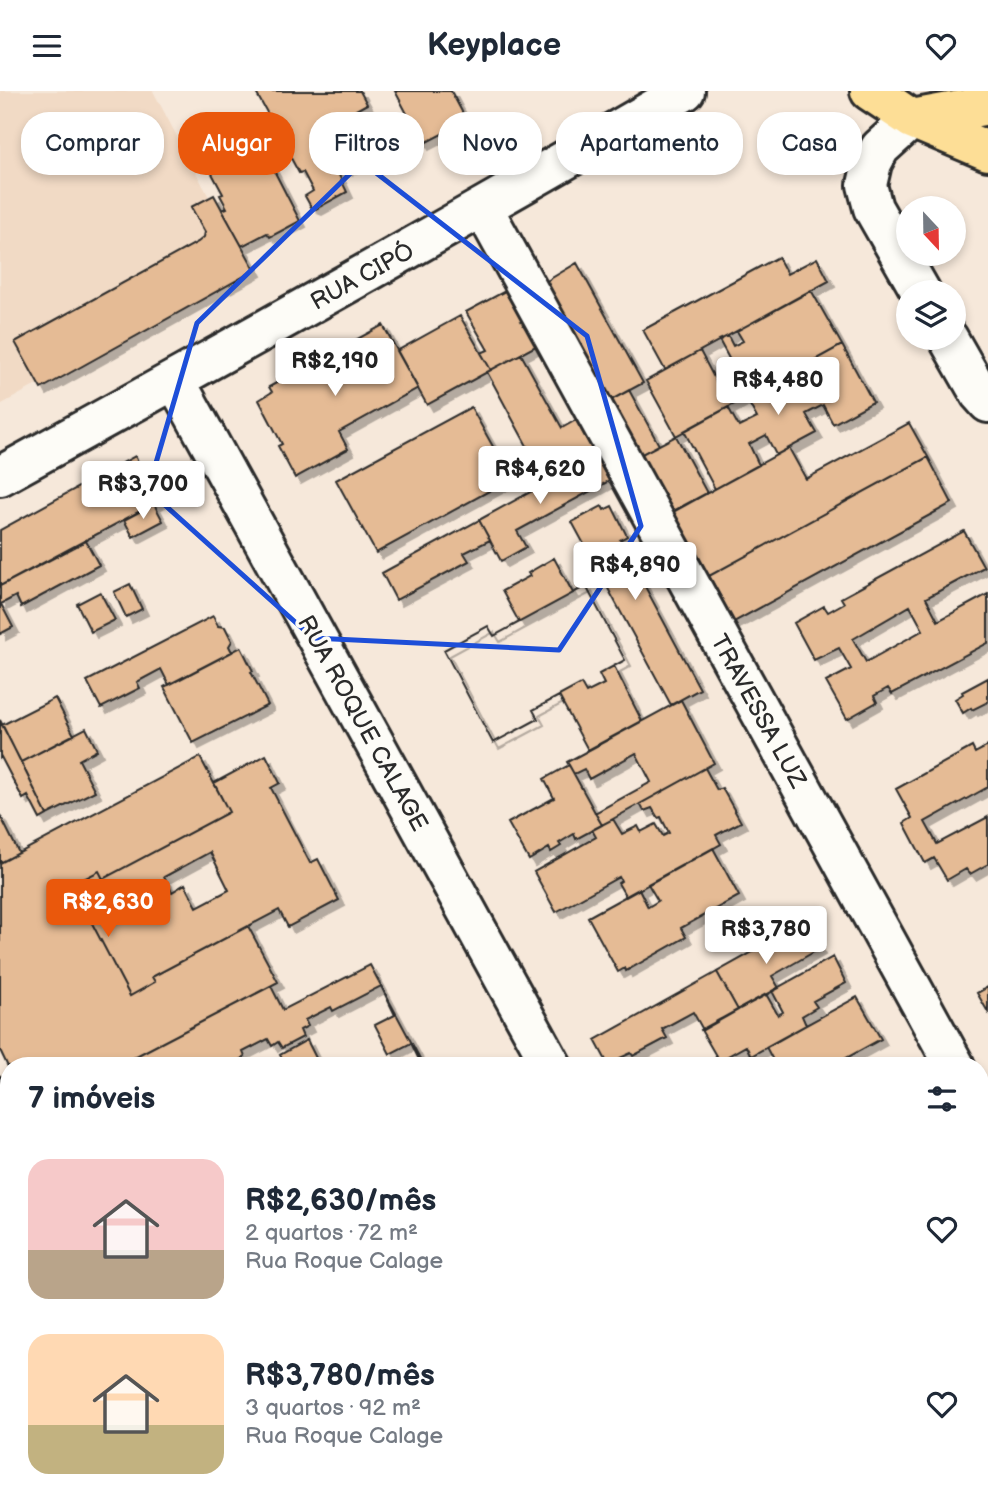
<!DOCTYPE html>
<html lang="pt">
<head>
<meta charset="utf-8">
<style>
	:root { --surface:#fff; --page:#f6f6f7; --text:#1f2937; --muted:#747a83; --accent:#ea580c }
	body { margin:0; font-family:"Balsamiq Sans",sans-serif; background:var(--page); color:var(--text); height:100vh; display:flex; flex-direction:column; font-size:26px; white-space:nowrap }
	* { box-sizing:border-box; margin:0 }
	p { font-size:23px; color:var(--muted) }
	.icon { flex:none; width:38px; height:38px; fill:none; stroke:currentColor; stroke-width:2; stroke-linecap:round; stroke-linejoin:round }
	.map { position:relative; flex:1; overflow:hidden }
	.drawer { position:absolute; left:0px; top:966px; width:989px; height:448px; display:flex; flex-direction:column; background:var(--surface); border-radius:28px 28px 0 0; box-shadow:0 4px 10px #0003 }
	.drawer>* { flex:none }
	.top-card { position:absolute; left:21px; top:21px; width:947px; height:63px; display:flex; gap:14px }
	.needle { width:46px; rotate:158deg }
	.fabs { position:absolute; left:896px; top:105px; display:grid; gap:14px }
	.fabs a { display:grid; place-items:center; width:70px; height:70px; border-radius:50%; background:var(--surface); box-shadow:0 4px 10px #0003; font-size:35px }
	.price { position:absolute; translate:-50% -60px; padding:0 16px; border-radius:7px; background:#fff; color:#222; font-size:23px; line-height:46px; filter:drop-shadow(0 2px 4px #0008) }
	.price::after { content:''; position:absolute; left:50%; top:42px; width:21px; height:16px; margin-left:-10px; background:inherit; clip-path:polygon(0 0,100% 0,50% 100%) }
	.price.selected { background:var(--accent); color:#fff }
	ul { padding:0; list-style:none }
	li { display:flex; align-items:center; gap:21px; height:175px; padding:0 28px }
	li span { display:grid; place-items:center; flex:none; width:196px; height:140px; border-radius:21px; color:#555 }
	li>.icon { margin-inline-start:auto }
	span .icon { width:84px; height:84px; fill:#fffc; stroke-width:1 }
	li b { font-size:30px }
	h2 { display:flex; justify-content:space-between; align-items:center; height:84px; padding:0 28px; font-size:30px }
	.chip { padding:0 24px; border-radius:28px; background:var(--surface); box-shadow:0 4px 10px #0003; font-size:24px; line-height:63px }
	.chip.selected { background:var(--accent); color:#fff }
	header { display:flex; justify-content:space-between; align-items:center; height:91px; padding:0 28px; background:var(--surface); font-size:32px; font-weight:700 }
	.map>svg:first-child { display:block }
	.built { fill:#f1dac5 }
	.building { fill:#e5bb95; stroke:#2b2b2b; stroke-width:2; fill-rule:evenodd; filter:url(#shadow) }
	.lines { fill:none; stroke-linecap:round; stroke-linejoin:round }
	.minor-casing { stroke:#2b2b2b; stroke-width:44 }
	.major-casing { stroke:#2b2b2b; stroke-width:44 }
	.minor { stroke:#fdfcf7; stroke-width:38 }
	.major { stroke:#fdde96; stroke-width:38 }
	.marked { fill:none; stroke:#1d4ed8; stroke-width:5; stroke-linejoin:round }
	.labels { text-anchor:middle; stroke-width:7; stroke-linejoin:round; paint-order:stroke }
	.street-label { font-size:24px; fill:#2b2b2b; stroke:#fdfcf7 }
</style>
</head>
<body>
<header><svg class="icon" aria-label="menu" viewBox="0 0 24 24"><path d="M4 6h16M4 12h16M4 18h16"/></svg>Keyplace<svg class="icon" aria-label="heart" viewBox="0 0 24 24"><path d="M12 20l-8-8c-3-5 5-10 8-4 3-6 11-1 8 4z"/></svg></header>
<div class="map">
<svg width="988" height="1414" viewBox="0 0 988 1414">
	<defs>
		<filter id="shadow"><feDropShadow dx="6" dy="6" stdDeviation="0" flood-color="#0004"/></filter>
	</defs>
	<rect width="100%" height="100%" fill="#f6e8da"/>
	<filter id="ink" filterUnits="userSpaceOnUse"><feTurbulence type="fractalNoise" baseFrequency=".0143" numOctaves="2"/><feDisplacementMap in="SourceGraphic" scale="14" xChannelSelector="R" yChannelSelector="G"/><feConvolveMatrix kernelMatrix="1 2 1 2 8 2 1 2 1" color-interpolation-filters="sRGB"/></filter>
	<g filter="url(#ink)">
		<path class="built" d="M 0,0 L 153,0 L 247,178 L 0,314 Z"/>
		<path class="building" d="M 255,0 L 360,0 L 367,13 L 356,19 L 370,45 L 378,41 L 384,52 L 383,59 L 338,82 L 347,101 L 316,118 L 311,116 L 305,105 L 313,100 L 303,81 L 299,82 L 286,58 L 278,62 L 261,29 L 269,25 Z
			M 395,0 L 451,0 L 467,30 L 423,53 Z
			M 248,29 L 300,130 L 270,146 L 267,142 L 242,155 L 222,119 L 227,117 L 220,104 L 223,103 L 208,75 L 214,72 L 205,55 L 220,48 L 218,44 Z
			M 214,104 L 255,179 L 41,298 L 15,251 L 198,151 L 204,146 L 205,141 L 191,116 Z
			M 778,166 L 787,183 L 817,167 L 829,190 L 665,279 L 643,239 Z
			M 577,172 L 643,292 L 604,313 L 540,194 Z
			M 811,199 L 842,254 L 676,345 L 646,290 L 700,260 L 720,298 L 740,288 L 719,249 L 728,245 L 733,255 L 743,250 L 737,240 Z
			M 505,200 L 536,255 L 491,279 L 481,262 L 488,259 L 466,221 Z
			M 460,225 L 491,279 L 427,314 L 397,260 Z
			M 383,234 L 418,297 L 339,341 L 348,358 L 295,387 L 278,355 L 282,353 L 259,309 L 272,301 L 269,296 Z
			M 842,254 L 873,311 L 833,333 L 823,314 L 806,323 L 817,342 L 776,364 L 766,344 L 749,353 L 759,374 L 715,398 L 684,340 L 728,316 L 739,336 L 757,327 L 746,307 L 786,285 L 795,302 L 810,295 L 800,277 Z
			M 521,263 L 562,337 L 576,329 L 596,365 L 547,392 L 487,281 Z
			M 629,299 L 659,354 L 634,367 L 604,313 Z
			M 471,316 L 511,388 L 376,462 L 336,389 Z
			M 909,332 L 928,366 L 709,485 L 673,421 L 789,357 L 806,388 Z
			M 676,345 L 707,402 L 666,424 L 634,367 Z
			M 135,365 L 159,410 L 0,495 L 0,439 Z
			M 596,365 L 609,390 L 517,440 L 526,456 L 501,470 L 479,429 Z
			M 928,366 L 952,412 L 734,531 L 709,485 Z
			M 154,413 L 163,430 L 133,446 L 124,429 Z
			M 602,415 L 604,419 L 612,415 L 627,445 L 620,449 L 700,598 L 671,614 L 572,431 Z
			M 479,429 L 490,449 L 464,462 L 469,470 L 396,509 L 382,482 Z
			M 964,440 L 984,476 L 926,507 L 938,530 L 988,503 L 988,552 L 892,603 L 888,597 L 874,605 L 877,611 L 847,628 L 826,591 L 851,578 L 839,557 L 814,569 L 794,532 L 824,515 L 828,521 L 844,512 L 841,507 ZM 910,515 L 923,539 L 866,571 L 853,548 Z
			M 86,450 L 99,474 L 21,516 L 16,505 L 1,513 L 13,536 L 0,543 L 0,495 Z
			M 554,467 L 573,502 L 586,495 L 625,569 L 614,575 L 642,630 L 588,659 L 559,605 L 533,619 L 538,628 L 493,652 L 444,559 L 488,535 L 494,545 L 519,531 L 502,500 L 530,485 L 528,482 Z
			M 130,493 L 142,518 L 126,526 L 114,501 Z
			M 586,495 L 625,569 L 599,583 L 604,593 L 586,602 L 581,593 L 533,619 L 538,628 L 493,652 L 444,559 L 488,535 L 494,545 Z
			M 100,501 L 115,529 L 91,541 L 77,513 Z
			M 213,525 L 218,535 L 225,536 L 232,550 L 229,555 L 232,561 L 169,594 L 161,578 L 137,591 L 140,597 L 101,617 L 87,590 Z
			M 241,556 L 253,580 L 251,581 L 268,614 L 193,652 L 164,596 Z
			M 988,587 L 988,611 L 972,619 L 971,617 L 963,622 L 955,608 L 963,603 L 962,601 Z
			M 55,607 L 74,644 L 21,671 L 2,634 Z
			M 681,609 L 714,672 L 602,734 L 595,722 L 651,691 L 636,662 L 589,688 L 584,678 L 574,683 L 567,671 Z
			M 0,629 L 47,724 L 40,728 L 28,705 L 23,708 L 1,666 L 0,667 Z
			M 86,637 L 97,659 L 79,669 L 95,700 L 47,724 L 21,671 Z
			M 988,655 L 988,696 L 925,731 L 937,753 L 988,726 L 988,773 L 970,783 L 966,778 L 947,789 L 934,767 L 925,772 L 904,732 L 912,727 L 896,698 L 972,656 L 975,662 Z
			M 266,664 L 280,692 L 271,697 L 310,772 L 318,768 L 339,809 L 288,836 L 279,819 L 152,886 L 155,891 L 130,905 L 72,794 L 99,780 L 103,788 L 229,721 L 214,692 Z
			M 200,666 L 229,721 L 103,788 L 99,780 L 72,794 L 130,905 L 155,891 L 152,886 L 248,835 L 278,891 L 117,975 L 9,975 L 9,978 L 0,959 L 0,772 Z
			M 569,674 L 602,734 L 576,748 L 574,743 L 559,752 L 561,755 L 551,761 L 549,757 L 529,769 L 508,732 L 554,707 L 544,688 Z
			M 705,677 L 717,699 L 722,697 L 741,731 L 716,744 L 721,753 L 626,806 L 618,792 L 621,790 L 619,786 L 556,821 L 534,781 L 596,746 L 592,739 L 613,728 L 622,743 L 638,735 L 641,741 L 656,733 L 663,745 L 669,742 L 661,726 L 658,727 L 652,717 L 644,720 L 640,713 Z
			M 0,724 L 19,762 L 0,772 Z
			M 713,757 L 739,805 L 681,837 L 686,846 L 626,880 L 625,877 L 618,881 L 588,826 L 639,798 L 648,816 L 658,810 L 648,793 Z
			M 210,761 L 229,799 L 197,816 L 185,793 L 172,801 L 164,786 Z
			M 804,832 L 819,858 L 772,885 L 779,897 L 738,919 L 717,881 Z
			M 833,866 L 846,892 L 813,910 L 817,916 L 802,925 L 806,934 L 751,965 L 746,955 L 719,970 L 701,939 L 766,903 L 778,924 L 783,921 L 772,900 Z
			M 370,874 L 424,975 L 117,975 L 271,895 L 283,919 Z
			M 717,881 L 738,919 L 703,939 L 693,921 L 662,938 L 667,947 L 633,965 L 631,962 L 620,967 L 624,975 L 609,975 L 595,949 Z
			M 381,895 L 395,924 L 375,934 L 390,963 L 411,952 L 422,975 L 228,975 L 245,966 L 243,961 L 268,948 L 272,955 L 278,951 L 282,957 L 303,946 L 300,939 L 308,935 L 305,929 L 331,916 L 333,920 Z
			M 988,896 L 988,921 L 977,902 Z
			M 857,906 L 881,948 L 832,975 L 776,975 L 766,956 Z
			M 307,949 L 320,975 L 286,975 L 280,964 Z
			M 0,984 L 2,988 L 9,984 L 9,1019 L 0,1005 Z
			M 0,1058 L 9,1073 L 9,1198 L 0,1184 Z
			M 988,1141 L 988,1214 L 980,1219 L 980,1146 Z
			M 988,1238 L 988,1289 L 980,1294 L 980,1242 Z
			M 988,1238 L 988,1311 L 980,1316 L 980,1242 Z
			M 2,1294 L 9,1305 L 9,1405 L 70,1405 L 75,1414 L 0,1414 L 0,1295 Z
			M 988,1319 L 988,1377 L 980,1382 L 980,1323 Z
			M 988,1391 L 988,1414 L 956,1414 L 954,1410 L 963,1405 L 980,1405 L 980,1395 Z
			M 207,1405 L 213,1405 L 219,1414 L 192,1414 Z
			M 340,1405 L 453,1405 L 456,1411 L 450,1414 L 437,1414 L 435,1411 L 430,1414 L 345,1414 Z
			M 602,1405 L 701,1405 L 706,1414 L 574,1414 L 584,1409 L 587,1414 Z
			M 711,1405 L 733,1405 L 719,1414 L 706,1414 L 703,1409 Z
			M 871,1405 L 938,1405 L 940,1410 L 934,1414 L 876,1414 Z"/>
		<g class="lines">
			<g class="minor-casing">
				<path id="minor" d="M 912,28 L 880,57 L 872,72 L 867,94 L 873,117 L 921,201
					M 483,117 L 955,975
					M 948,247 L 980,303 L 988,312
					M 175,289 L 552,975
					M 0,385 C 230,259 459,131 685,0
					M 980,1021 L 988,1035
					M 788,1405 L 793,1414"/>
			</g>
			<g class="major-casing">
				<path id="major" d="M 870,0 L 912,28 L 988,60
					M 912,28 L 988,14"/>
			</g>
			<use href="#minor" class="minor"/>
			<use href="#major" class="major"/>
		</g>
	</g>
	<path class="marked" d="M 362,71 L 587,245 L 641,435 L 559,559 L 313,547 L 148,399 L 197,232 Z"/>
	<g class="labels">
		<g class="street-label">
			<text transform="translate(362 185) rotate(-29)" y="8">RUA CIPÓ</text>
			<text transform="translate(759 620) rotate(61)" y="8">TRAVESSA LUZ</text>
			<text transform="translate(363 632) rotate(61)" y="8">RUA ROQUE CALAGE</text>
		</g>
	</g>
</svg>
<div class="fabs">
<a><svg class="needle" viewBox="-14 -14 28 28"><path d="M0-13l5 13h-10z" fill="#e53935"/><path d="M0 13l5-13h-10z" fill="#747a83"/></svg></a>
<a><svg class="icon" aria-label="layers" viewBox="0 0 24 24"><path d="M12 4l9 5-9 5-9-5zM3 14l9 5 9-5"/></svg></a>
</div>
<b class="price" style="left:335px;top:307px">R$2,190</b>
<b class="price" style="left:778px;top:326px">R$4,480</b>
<b class="price" style="left:540px;top:415px">R$4,620</b>
<b class="price" style="left:143px;top:430px">R$3,700</b>
<b class="price" style="left:635px;top:511px">R$4,890</b>
<b class="price selected" style="left:108px;top:848px">R$2,630</b>
<b class="price" style="left:766px;top:875px">R$3,780</b>
<div class="top-card">
<a class="chip">Comprar</a>
<a class="chip selected">Alugar</a>
<a class="chip">Filtros</a>
<a class="chip">Novo</a>
<a class="chip">Apartamento</a>
<a class="chip">Casa</a>
</div>
<section class="drawer">
<h2>7 imóveis<svg class="icon" aria-label="filters" viewBox="0 0 24 24"><path d="M4 7h16M4 17h16"/><circle cx="9" cy="7" r="2"/><circle cx="15" cy="17" r="2"/></svg></h2>
<ul>
<li><span style="background:linear-gradient(#f6c9c9 65%,#b9a48a 0)"><svg class="icon" aria-label="home" viewBox="0 0 24 24"><path d="M3 11l9-7 9 7M6 9v11h12V9"/></svg></span><div><b>R$2,630/mês</b><p>2 quartos · 72 m²</p><p>Rua Roque Calage</p></div><svg class="icon" aria-label="heart" viewBox="0 0 24 24"><path d="M12 20l-8-8c-3-5 5-10 8-4 3-6 11-1 8 4z"/></svg></li>
<li><span style="background:linear-gradient(#ffd9b3 65%,#c2b280 0)"><svg class="icon" aria-label="home" viewBox="0 0 24 24"><path d="M3 11l9-7 9 7M6 9v11h12V9"/></svg></span><div><b>R$3,780/mês</b><p>3 quartos · 92 m²</p><p>Rua Roque Calage</p></div><svg class="icon" aria-label="heart" viewBox="0 0 24 24"><path d="M12 20l-8-8c-3-5 5-10 8-4 3-6 11-1 8 4z"/></svg></li>
</ul>
</section>
</div>
</body>
</html>
